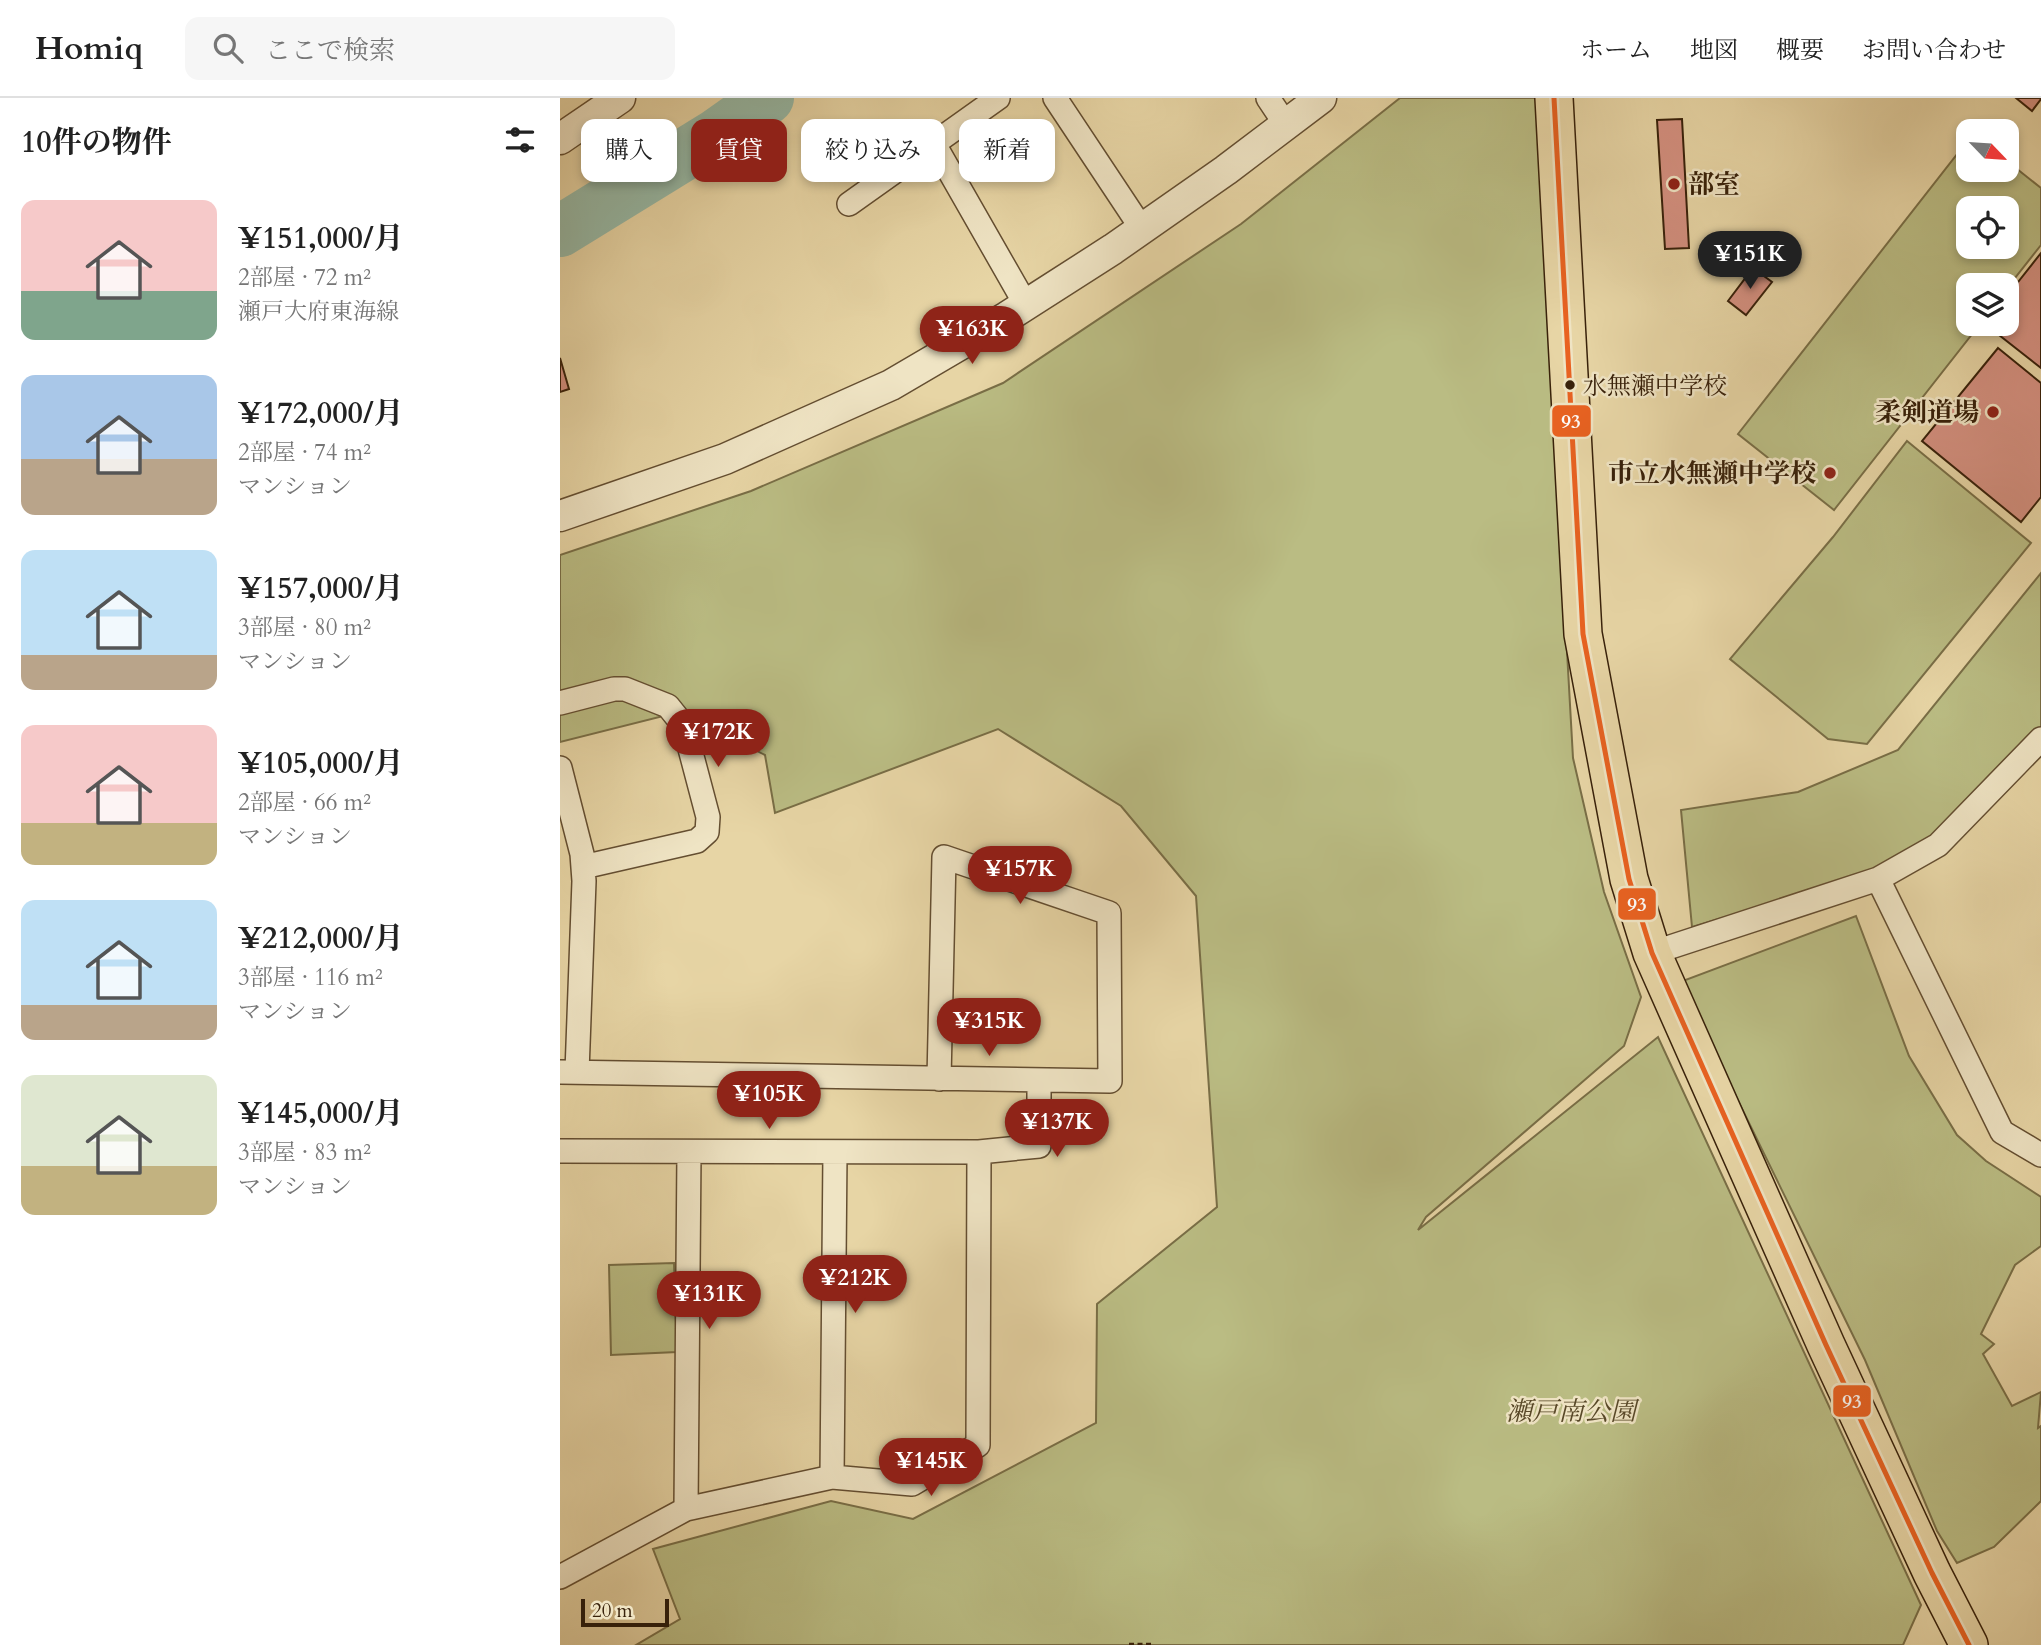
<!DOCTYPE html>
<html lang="ja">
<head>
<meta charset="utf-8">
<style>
	:root { --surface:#fff; --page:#f6f6f6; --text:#222; --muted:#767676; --line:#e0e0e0; --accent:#8f2418 }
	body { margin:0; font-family:Cardo,"Noto Serif JP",serif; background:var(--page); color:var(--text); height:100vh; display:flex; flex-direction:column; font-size:26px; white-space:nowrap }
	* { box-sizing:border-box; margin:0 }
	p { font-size:23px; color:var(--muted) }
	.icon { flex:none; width:38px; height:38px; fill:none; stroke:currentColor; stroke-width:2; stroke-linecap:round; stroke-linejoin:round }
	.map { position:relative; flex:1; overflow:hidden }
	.panel { display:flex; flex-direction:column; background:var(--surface); width:560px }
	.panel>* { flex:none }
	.top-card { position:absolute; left:21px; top:21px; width:665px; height:63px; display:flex; gap:14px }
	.needle { width:46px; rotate:115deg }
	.buttons { position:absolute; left:1396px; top:21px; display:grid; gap:14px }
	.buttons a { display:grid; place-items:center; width:63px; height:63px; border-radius:14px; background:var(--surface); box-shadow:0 4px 10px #0003; font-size:35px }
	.scale { position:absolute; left:21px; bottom:18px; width:88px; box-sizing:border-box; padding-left:7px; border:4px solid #38210a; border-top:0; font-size:19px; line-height:24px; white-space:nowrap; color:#38210a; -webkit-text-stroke:5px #efe4c4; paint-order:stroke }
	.price { position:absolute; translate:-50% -60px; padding:0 16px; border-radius:24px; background:var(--accent); color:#fff; font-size:23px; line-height:46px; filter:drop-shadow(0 2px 4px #0008) }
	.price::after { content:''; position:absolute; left:50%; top:42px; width:21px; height:16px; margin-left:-10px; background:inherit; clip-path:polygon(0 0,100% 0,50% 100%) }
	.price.selected { background:#222; color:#fff }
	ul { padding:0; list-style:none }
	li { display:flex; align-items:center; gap:21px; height:175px; padding:0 21px }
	li span { display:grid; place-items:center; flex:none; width:196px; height:140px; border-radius:14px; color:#555 }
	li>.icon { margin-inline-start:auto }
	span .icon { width:84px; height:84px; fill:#fffc; stroke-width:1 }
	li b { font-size:30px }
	h2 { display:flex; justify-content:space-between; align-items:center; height:84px; padding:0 21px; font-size:30px }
	.pill { padding:0 24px; border-radius:14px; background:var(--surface); box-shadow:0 4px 10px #0003; font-size:24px; line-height:63px }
	.pill.selected { background:var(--accent); color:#fff }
	header { display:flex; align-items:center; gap:42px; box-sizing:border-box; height:98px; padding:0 35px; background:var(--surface); border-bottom:2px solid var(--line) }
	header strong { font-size:33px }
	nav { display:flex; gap:38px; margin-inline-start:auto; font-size:24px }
	.search { width:490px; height:63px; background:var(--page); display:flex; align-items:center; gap:18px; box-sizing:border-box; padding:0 24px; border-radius:14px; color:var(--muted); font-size:26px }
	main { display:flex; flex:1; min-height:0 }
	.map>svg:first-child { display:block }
	.green { fill:#babc83; stroke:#796e46; stroke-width:2; fill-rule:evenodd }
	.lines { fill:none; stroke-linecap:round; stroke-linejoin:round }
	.river { stroke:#97b9a6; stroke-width:52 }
	.building { fill:#d49080; stroke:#38210a; stroke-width:2 }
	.minor-casing { stroke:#644e31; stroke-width:26 }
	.tertiary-casing { stroke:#644e31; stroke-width:33 }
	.primary-casing { stroke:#38210a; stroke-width:40 }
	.path { stroke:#38210a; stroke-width:4.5; stroke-dasharray:5 3.5; stroke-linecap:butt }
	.minor { stroke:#efe4c4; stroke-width:23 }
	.tertiary { stroke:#efe4c4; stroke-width:30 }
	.primary { stroke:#e7d5a5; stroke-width:37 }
	.bus-1-casing { stroke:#efe4c4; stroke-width:10 }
	.bus-1 { stroke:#e96221; stroke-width:5 }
	.poi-dot { fill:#8f2418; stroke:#efe4c4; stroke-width:2.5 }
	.bus-dot { fill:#38210a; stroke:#efe4c4; stroke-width:2.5 }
	.labels { text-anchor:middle; stroke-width:5; stroke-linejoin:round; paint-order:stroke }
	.bus-label { font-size:24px; fill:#38210a; stroke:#efe4c4; text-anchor:start }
	.poi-label { font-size:26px; font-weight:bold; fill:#38210a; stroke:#efe4c4; text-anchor:end }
	.park-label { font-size:26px; font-style:italic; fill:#584828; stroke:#efe4c4 }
	.line-badge { stroke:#efe4c4; stroke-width:2.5 }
	.badge-label { font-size:19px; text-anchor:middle; font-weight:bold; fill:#fff }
</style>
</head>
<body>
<header>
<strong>Homiq</strong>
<div class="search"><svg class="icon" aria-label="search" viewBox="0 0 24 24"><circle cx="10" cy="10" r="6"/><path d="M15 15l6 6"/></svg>ここで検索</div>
<nav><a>ホーム</a><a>地図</a><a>概要</a><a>お問い合わせ</a></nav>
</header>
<main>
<section class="panel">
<h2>10件の物件<svg class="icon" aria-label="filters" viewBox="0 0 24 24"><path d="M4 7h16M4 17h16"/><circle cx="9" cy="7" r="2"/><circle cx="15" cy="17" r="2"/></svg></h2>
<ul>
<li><span style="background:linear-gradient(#f6c9c9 65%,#7fa58c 0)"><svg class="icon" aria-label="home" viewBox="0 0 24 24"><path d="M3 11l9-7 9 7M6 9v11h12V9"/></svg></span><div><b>¥151,000/月</b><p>2部屋 · 72 m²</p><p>瀬戸大府東海線</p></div></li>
<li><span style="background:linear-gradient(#a9c7e8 60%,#b9a48a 0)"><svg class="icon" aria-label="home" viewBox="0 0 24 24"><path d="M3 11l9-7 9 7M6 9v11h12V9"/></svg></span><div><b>¥172,000/月</b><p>2部屋 · 74 m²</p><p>マンション</p></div></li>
<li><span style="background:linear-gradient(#bfe0f5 75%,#b9a48a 0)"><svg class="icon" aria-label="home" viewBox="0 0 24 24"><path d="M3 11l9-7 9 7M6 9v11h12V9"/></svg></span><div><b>¥157,000/月</b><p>3部屋 · 80 m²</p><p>マンション</p></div></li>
<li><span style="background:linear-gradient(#f6c9c9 70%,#c2b280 0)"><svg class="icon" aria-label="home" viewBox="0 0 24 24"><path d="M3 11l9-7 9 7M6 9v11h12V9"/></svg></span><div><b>¥105,000/月</b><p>2部屋 · 66 m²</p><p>マンション</p></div></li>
<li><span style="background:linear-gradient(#bfe0f5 75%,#b9a48a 0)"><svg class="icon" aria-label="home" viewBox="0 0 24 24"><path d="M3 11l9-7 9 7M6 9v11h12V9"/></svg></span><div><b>¥212,000/月</b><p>3部屋 · 116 m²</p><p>マンション</p></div></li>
<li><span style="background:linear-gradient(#dfe7d0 65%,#c2b280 0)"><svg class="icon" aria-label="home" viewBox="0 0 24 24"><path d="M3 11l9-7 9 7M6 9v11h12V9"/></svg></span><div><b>¥145,000/月</b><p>3部屋 · 83 m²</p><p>マンション</p></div></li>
</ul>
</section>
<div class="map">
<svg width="1481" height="1547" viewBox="0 0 1481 1547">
	<rect width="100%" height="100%" fill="#e7d5a5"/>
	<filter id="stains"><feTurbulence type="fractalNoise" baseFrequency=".00286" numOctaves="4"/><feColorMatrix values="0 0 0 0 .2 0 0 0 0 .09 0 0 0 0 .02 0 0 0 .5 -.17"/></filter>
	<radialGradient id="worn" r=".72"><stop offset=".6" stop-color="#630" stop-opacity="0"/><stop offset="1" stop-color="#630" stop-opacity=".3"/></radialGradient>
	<path class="green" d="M 840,0 L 976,0 L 1013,660 L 1044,794 L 1081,899 L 1064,948 L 866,1119 L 858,1132 L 1098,939 L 1361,1507 L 1343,1547 L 76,1547 L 120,1521 L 93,1451 L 271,1403 L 353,1421 L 536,1325 L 537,1206 L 657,1109 L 636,798 L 561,708 L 438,631 L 215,715 L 205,657 L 119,614 L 0,644 L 0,457 L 191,393 L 443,285 L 681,126 Z
		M 1409,41 L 1409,72 L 1447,72 L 1447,63 L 1481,90 L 1481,147 L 1447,190 L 1447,187 L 1409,187 L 1409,226 L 1420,226 L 1274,412 L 1178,336 ZM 1409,110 L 1447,110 L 1447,149 L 1409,149 Z
		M 1347,343 L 1471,445 L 1307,646 L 1268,641 L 1170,561 L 1273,439 Z
		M 1481,475 L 1481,629 L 1343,766 L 1132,829 L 1121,712 L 1238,694 L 1338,652 Z
		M 1296,818 L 1349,958 L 1397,1037 L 1426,1063 L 1481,1099 L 1481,1148 L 1455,1167 L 1421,1236 L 1434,1246 L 1423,1256 L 1452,1308 L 1481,1294 L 1478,1330 L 1481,1328 L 1481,1403 L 1434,1449 L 1397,1465 L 1377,1433 L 1305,1262 L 1120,884 Z
		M 114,1165 L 117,1254 L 51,1257 L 49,1167 Z"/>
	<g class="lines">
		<path class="river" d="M 0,133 L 156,37 L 208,0"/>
	</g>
	<path class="building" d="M 1456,0 L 1481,0 L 1481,1 L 1472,13 Z
		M 1122,21 L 1129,150 L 1105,151 L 1097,22 Z
		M 1481,155 L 1481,270 L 1425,226 L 1447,226 L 1447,198 Z
		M 1193,170 L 1212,184 L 1186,217 L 1168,203 Z
		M 1438,250 L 1481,285 L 1481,399 L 1461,424 L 1362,343 Z
		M 0,260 L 9,291 L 0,294 Z"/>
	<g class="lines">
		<g class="minor-casing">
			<path id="minor" d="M 495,0 L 582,131
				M 708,0 L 726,27
				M 374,46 L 466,207
				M 289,106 L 438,0
				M 0,605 L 54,591 L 65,591 L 108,608 L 124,628 L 148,719 L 147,734 L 137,743 L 23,769
				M 0,670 L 22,756 L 24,783 L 17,974
				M 1318,781 L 1442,1034 L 1481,1057
				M 1092,855 L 1318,781 L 1378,747 L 1481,641
				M 0,974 C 183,977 366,981 550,983 L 549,815 L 384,759 L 379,981
				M 0,1053 L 419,1054 L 479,1048 L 479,982
				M 272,1379 L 275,1055
				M 126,1411 L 129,1054
				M 0,1479 L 126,1411 L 272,1379 L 352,1386 L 418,1347 L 419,1054"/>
		</g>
		<g class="tertiary-casing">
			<path id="tertiary" d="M 0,41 L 60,0
				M 0,418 L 165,361 L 331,287 L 447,219 L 553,151 L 666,72 L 761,0"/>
		</g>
		<g class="primary-casing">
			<path id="primary" d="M 994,0 L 1023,536 L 1069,781 L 1092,855 L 1266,1247 L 1372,1475 L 1409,1547"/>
		</g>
		<path class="path" d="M 569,1547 L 591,1547"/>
		<use href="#minor" class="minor"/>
		<use href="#tertiary" class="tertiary"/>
		<use href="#primary" class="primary"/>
		<g class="bus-1-casing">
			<path id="bus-1" d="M 994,0 L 1023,536 L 1069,781 L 1092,855 L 1266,1247 L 1372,1475 L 1409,1547"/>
		</g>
		<use href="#bus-1" class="bus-1"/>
	</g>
	<g class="poi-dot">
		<circle cx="1114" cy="86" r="7"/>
		<circle cx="1433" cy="314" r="7"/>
		<circle cx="1270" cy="375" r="7"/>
	</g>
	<circle class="bus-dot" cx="1010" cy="287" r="6"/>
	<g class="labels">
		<g class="bus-label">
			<text x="1023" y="296">水無瀬中学校</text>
		</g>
		<g class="poi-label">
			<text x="1128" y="95" text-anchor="start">部室</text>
			<text x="1419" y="323">柔剣道場</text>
			<text x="1256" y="384">市立水無瀬中学校</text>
		</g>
		<g class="park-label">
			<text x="1011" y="1322">瀬戸南公園</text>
		</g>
	</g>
	<g class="line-badge">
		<rect x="991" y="306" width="41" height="34" rx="7" fill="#e96221"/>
		<rect x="1057" y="789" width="40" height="34" rx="7" fill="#e96221"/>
		<rect x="1272" y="1286" width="40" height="34" rx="7" fill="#e96221"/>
	</g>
	<g class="badge-label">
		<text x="1011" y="330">93</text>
		<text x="1077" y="813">93</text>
		<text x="1292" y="1310">93</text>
	</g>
	<rect width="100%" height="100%" filter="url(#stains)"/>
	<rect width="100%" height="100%" fill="url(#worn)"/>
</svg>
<div class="buttons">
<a><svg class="needle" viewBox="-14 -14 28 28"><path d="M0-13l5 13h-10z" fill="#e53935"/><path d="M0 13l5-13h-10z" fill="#767676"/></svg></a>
<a><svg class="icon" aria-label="locate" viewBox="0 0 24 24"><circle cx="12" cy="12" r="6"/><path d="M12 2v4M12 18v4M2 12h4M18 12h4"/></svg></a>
<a><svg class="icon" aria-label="layers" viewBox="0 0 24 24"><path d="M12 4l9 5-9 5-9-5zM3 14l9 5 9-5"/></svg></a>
</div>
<div class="scale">20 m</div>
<b class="price selected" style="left:1190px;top:193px">¥151K</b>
<b class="price" style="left:412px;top:268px">¥163K</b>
<b class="price" style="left:158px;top:671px">¥172K</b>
<b class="price" style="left:460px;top:808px">¥157K</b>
<b class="price" style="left:429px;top:960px">¥315K</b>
<b class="price" style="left:209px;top:1033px">¥105K</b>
<b class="price" style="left:497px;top:1061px">¥137K</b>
<b class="price" style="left:295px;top:1217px">¥212K</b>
<b class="price" style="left:149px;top:1233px">¥131K</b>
<b class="price" style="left:371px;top:1400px">¥145K</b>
<div class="top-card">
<a class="pill">購入</a>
<a class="pill selected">賃貸</a>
<a class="pill">絞り込み</a>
<a class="pill">新着</a>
</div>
</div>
</main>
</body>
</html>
